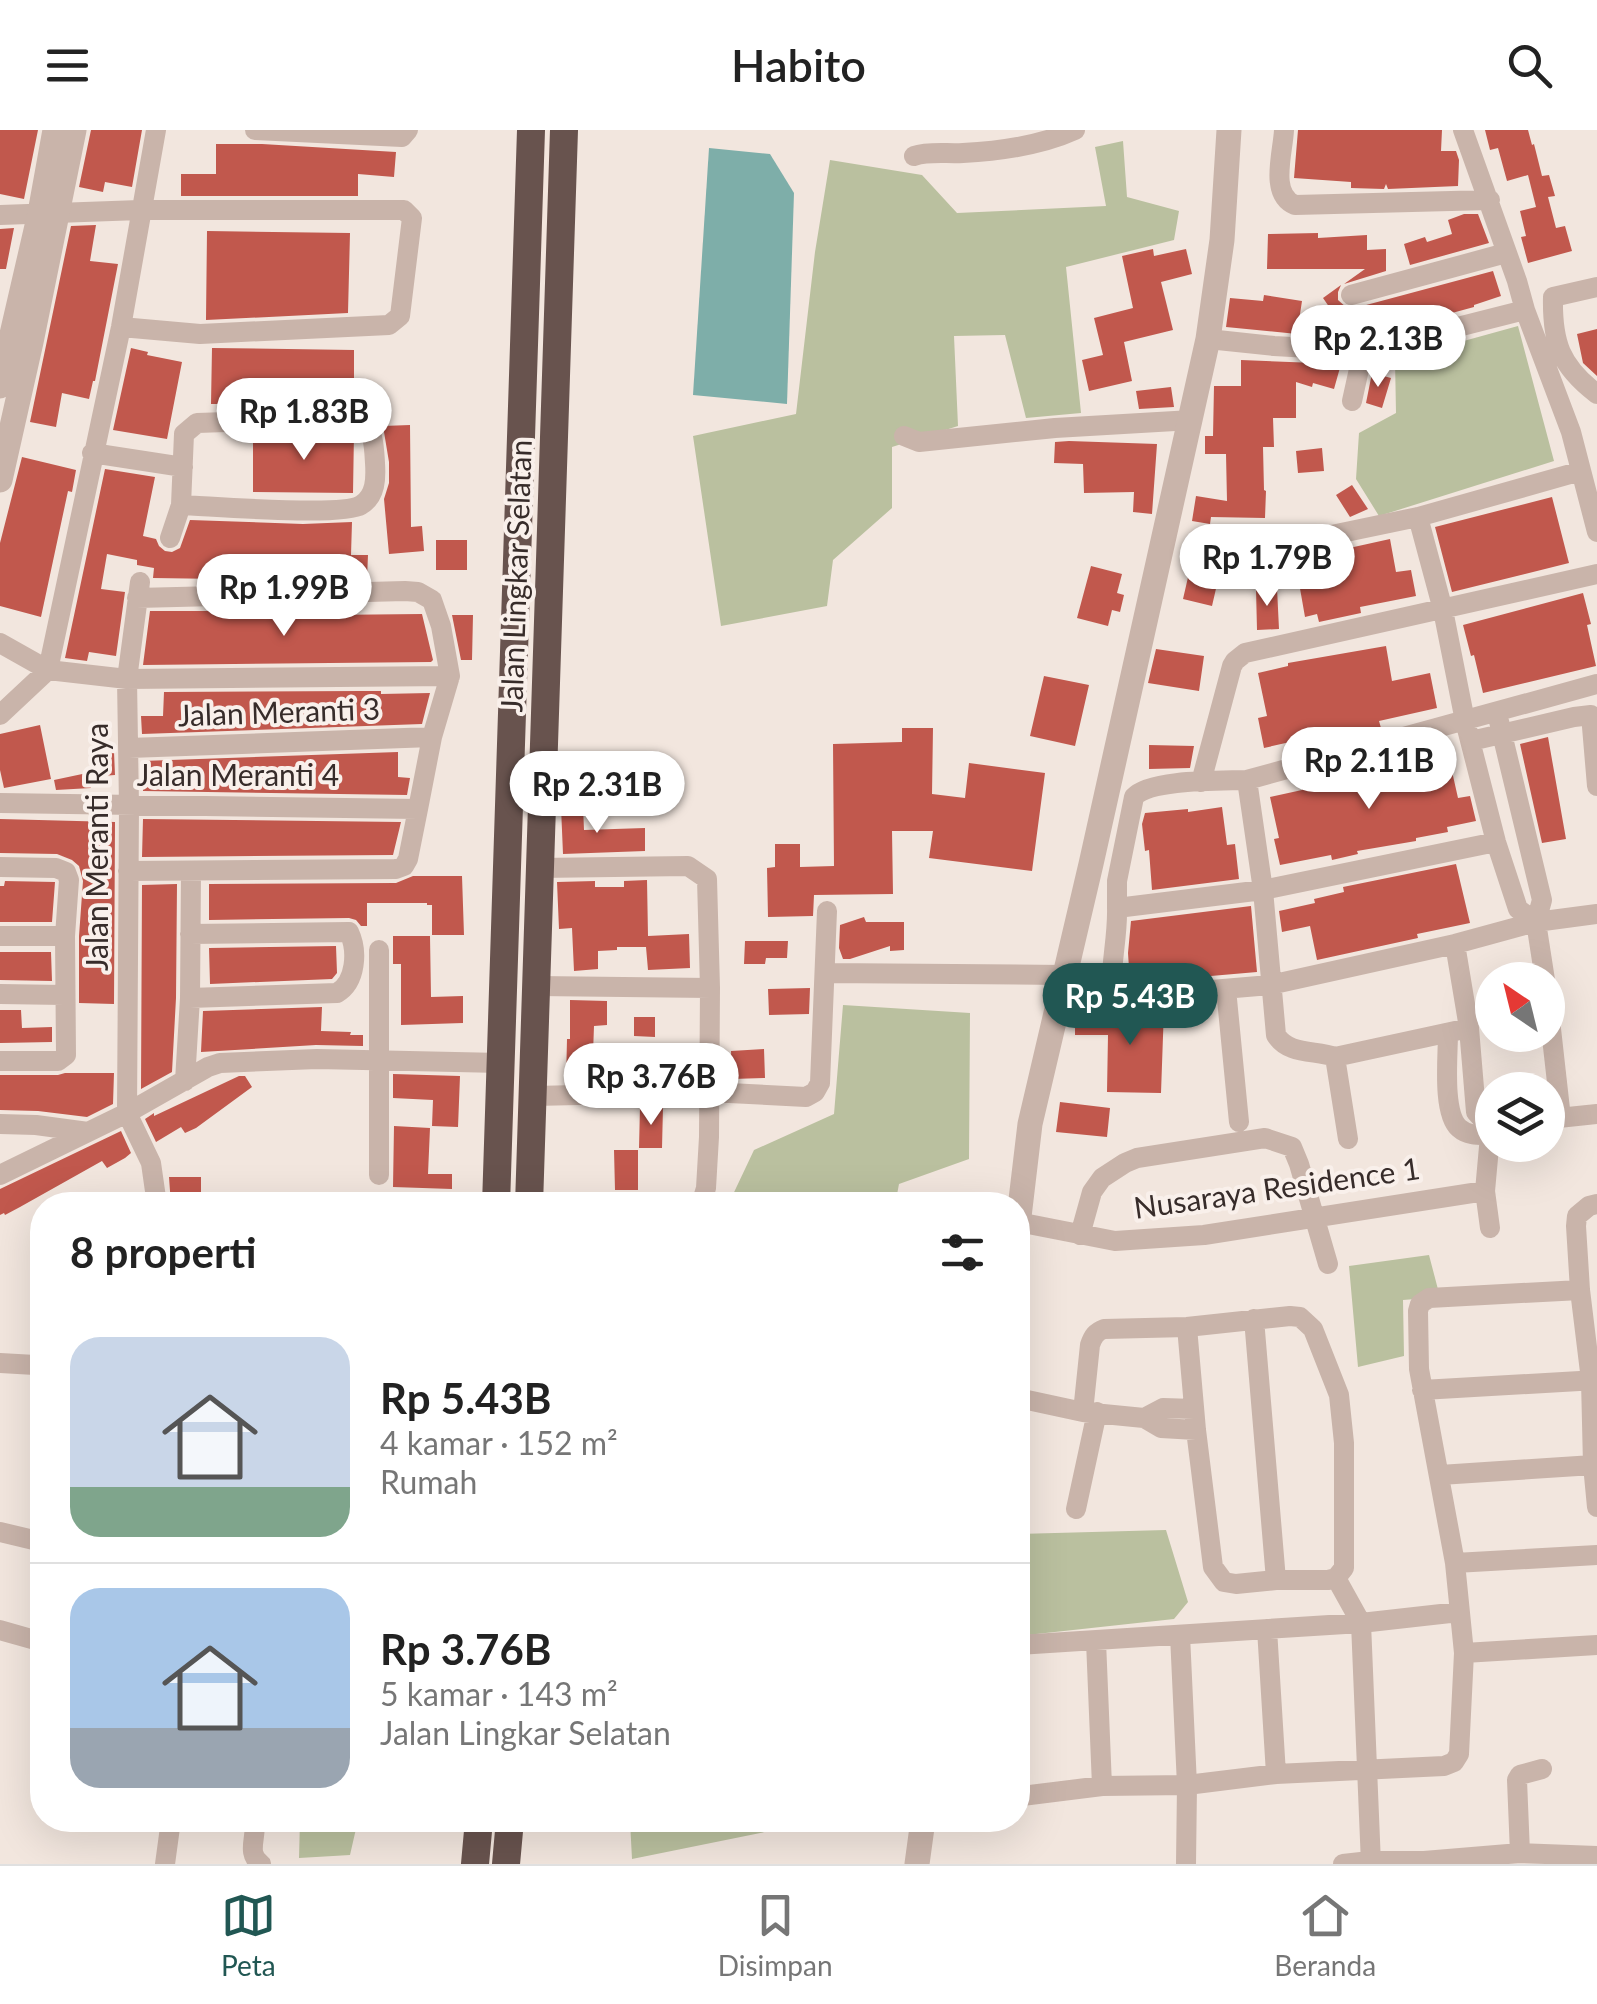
<!DOCTYPE html>
<html lang="id">
<head>
<meta charset="utf-8">
<style>
	:root { --surface:#fff; --page:#f2f2f2; --text:#222; --muted:#767676; --line:#e0e0e0; --accent:#215753 }
	body { margin:0; font-family:Lato,sans-serif; background:var(--page); color:var(--text); height:100vh; display:flex; flex-direction:column; font-size:38px; white-space:nowrap }
	* { box-sizing:border-box; margin:0 }
	p { font-size:32px; color:var(--muted) }
	.icon { flex:none; width:55px; height:55px; fill:none; stroke:currentColor; stroke-width:2; stroke-linecap:round; stroke-linejoin:round }
	.map { position:relative; flex:1; overflow:hidden }
	.drawer { position:absolute; left:30px; top:1062px; width:1000px; height:640px; display:flex; flex-direction:column; background:var(--surface); border-radius:40px; box-shadow:0 10px 40px #0002 }
	.drawer>* { flex:none }
	.needle { width:65px; rotate:325deg }
	.controls { position:absolute; left:1475px; top:832px; display:grid; gap:20px }
	.controls a { display:grid; place-items:center; width:90px; height:90px; border-radius:50%; background:var(--surface); box-shadow:0 10px 40px #0002; font-size:50px }
	.price { position:absolute; translate:-50% -85px; padding:0 22px; border-radius:35px; background:#fff; color:#222; font-size:32px; line-height:65px; filter:drop-shadow(0 2px 5px #0008) }
	.price::after { content:''; position:absolute; left:50%; top:60px; width:30px; height:22px; margin-left:-15px; background:inherit; clip-path:polygon(0 0,100% 0,50% 100%) }
	.price.active { background:var(--accent); color:#fff }
	ul { padding:0; list-style:none }
	li { display:flex; align-items:center; gap:30px; height:250px; padding:0 40px }
	li+li { border-top:2px solid var(--line) }
	li span { display:grid; place-items:center; flex:none; width:280px; height:200px; border-radius:30px; color:#555 }
	li>.icon { margin-inline-start:auto }
	span .icon { width:120px; height:120px; fill:#fffc; stroke-width:1 }
	li b { font-size:42px }
	h2 { display:flex; justify-content:space-between; align-items:center; height:120px; padding:0 40px; font-size:42px }
	header { display:flex; justify-content:space-between; align-items:center; height:130px; padding:0 40px; background:var(--surface); font-size:45px; font-weight:600 }
	.menu { display:flex; justify-content:space-around; align-items:center; height:140px; border-top:2px solid var(--line); background:var(--surface); font-size:28px; color:var(--muted) }
	.menu a { display:grid; justify-items:center; gap:5px }
	.menu .active { color:var(--accent) }
	.map>svg:first-child { display:block }
	.green { fill:#bac09f }
	.water { fill:#7eaea9 }
	.building { fill:#c1584d }
	.lines { fill:none; stroke-linecap:round; stroke-linejoin:round }
	.minor { stroke:#c9b4aa; stroke-width:20 }
	.tertiary { stroke:#c9b4aa; stroke-width:25 }
	.trunk { stroke:#68534e; stroke-width:28 }
	.labels { text-anchor:middle; stroke-width:8; stroke-linejoin:round; paint-order:stroke }
	.street-label { font-size:30px; fill:#372c2a; stroke:#f9f0eb }
</style>
</head>
<body>
<header><svg class="icon" aria-label="menu" viewBox="0 0 24 24"><path d="M4 6h16M4 12h16M4 18h16"/></svg>Habito<svg class="icon" aria-label="search" viewBox="0 0 24 24"><circle cx="10" cy="10" r="6"/><path d="M15 15l6 6"/></svg></header>
<div class="map">
<svg width="1597" height="1734" viewBox="0 0 1597 1734">
	<rect width="100%" height="100%" fill="#f2e6de"/>
	<path class="green" d="M 1123,11 L 1127,67 L 1179,81 L 1174,110 L 1066,137 L 1081,283 L 1026,288 L 1005,205 L 954,206 L 958,296 L 892,317 L 892,378 L 833,430 L 827,476 L 721,496 L 693,306 L 796,284 L 815,122 L 830,30 L 922,45 L 957,83 L 1106,76 L 1095,17 Z
		M 1518,196 L 1554,331 L 1379,386 L 1356,349 L 1359,303 L 1396,283 L 1395,230 Z
		M 843,875 L 970,883 L 969,1029 L 899,1054 L 895,1075 L 728,1075 L 754,1020 L 834,984 Z
		M 1429,1125 L 1440,1167 L 1403,1170 L 1404,1226 L 1358,1237 L 1349,1136 Z
		M 1166,1400 L 1188,1472 L 1174,1489 L 1018,1506 L 1018,1404 Z
		M 300,1690 L 358,1690 L 350,1725 L 299,1728 Z
		M 632,1690 L 824,1690 L 632,1729 L 630,1691 Z"/>
	<path class="water" d="M 709,18 L 770,24 L 794,63 L 787,274 L 693,265 Z"/>
	<path class="building" d="M 0,0 L 38,0 L 24,69 L 0,64 Z
		M 91,0 L 142,0 L 132,57 L 105,52 L 103,62 L 79,57 Z
		M 1298,0 L 1442,0 L 1441,21 L 1456,21 L 1459,30 L 1458,56 L 1388,59 L 1386,54 L 1384,59 L 1351,58 L 1351,52 L 1294,48 Z
		M 1485,0 L 1528,0 L 1532,15 L 1534,14 L 1542,46 L 1549,45 L 1555,66 L 1548,67 L 1556,98 L 1565,96 L 1572,121 L 1528,133 L 1521,107 L 1526,106 L 1520,81 L 1536,77 L 1528,45 L 1507,51 L 1498,18 L 1490,20 Z
		M 216,14 L 262,14 L 396,22 L 394,47 L 358,44 L 358,66 L 181,66 L 181,44 L 216,44 Z
		M 1464,84 L 1478,84 L 1489,113 L 1410,135 L 1404,114 L 1425,107 L 1427,112 L 1452,104 L 1448,90 Z
		M 96,95 L 90,131 L 118,134 L 95,251 L 93,251 L 89,269 L 62,263 L 56,297 L 30,292 L 71,96 Z
		M 14,98 L 6,139 L 0,139 L 0,99 Z
		M 207,101 L 350,103 L 348,183 L 206,190 Z
		M 1318,103 L 1318,108 L 1367,105 L 1367,120 L 1386,119 L 1386,141 L 1344,154 L 1365,139 L 1267,139 L 1268,104 Z
		M 1153,119 L 1154,126 L 1186,119 L 1192,144 L 1161,152 L 1173,200 L 1124,212 L 1132,251 L 1089,261 L 1082,230 L 1103,225 L 1094,188 L 1133,178 L 1122,126 Z
		M 1493,141 L 1501,166 L 1474,175 L 1474,177 L 1375,204 L 1377,196 L 1362,207 L 1350,207 L 1323,168 L 1341,155 L 1338,162 L 1338,170 L 1347,178 L 1355,178 Z
		M 1264,165 L 1302,171 L 1297,204 L 1226,197 L 1230,168 L 1263,171 Z
		M 1597,199 L 1597,246 L 1583,233 L 1577,204 Z
		M 131,218 L 148,222 L 147,225 L 182,232 L 167,309 L 113,300 Z
		M 212,218 L 354,220 L 354,274 L 254,277 L 254,274 L 211,274 Z
		M 1241,230 L 1341,234 L 1334,259 L 1313,253 L 1312,257 L 1296,252 L 1296,288 L 1273,288 L 1274,317 L 1263,317 L 1264,360 L 1266,361 L 1265,388 L 1211,387 L 1210,394 L 1192,391 L 1196,366 L 1227,371 L 1226,324 L 1205,324 L 1205,306 L 1213,306 L 1214,256 L 1241,256 Z
		M 1372,243 L 1391,248 L 1382,278 L 1366,273 Z
		M 1171,257 L 1174,277 L 1139,279 L 1136,261 Z
		M 410,295 L 411,397 L 422,396 L 424,421 L 389,424 L 384,369 L 389,353 L 389,332 L 383,296 Z
		M 354,302 L 353,363 L 253,362 L 253,305 Z
		M 1069,311 L 1157,314 L 1152,384 L 1133,382 L 1134,362 L 1084,363 L 1083,334 L 1054,333 L 1055,312 Z
		M 1322,318 L 1324,341 L 1298,343 L 1296,321 Z
		M 22,327 L 76,340 L 72,362 L 68,361 L 41,487 L 0,476 L 0,413 Z
		M 105,339 L 155,347 L 143,406 L 156,409 L 159,416 L 165,421 L 172,422 L 180,418 L 190,390 L 303,394 L 352,392 L 351,425 L 368,425 L 367,448 L 290,450 L 153,448 L 154,438 L 137,435 L 137,430 L 107,424 L 101,459 L 125,462 L 116,526 L 89,522 L 87,531 L 65,528 Z
		M 1352,355 L 1368,379 L 1350,387 L 1336,365 Z
		M 1552,367 L 1569,433 L 1452,462 L 1435,397 Z
		M 1390,409 L 1396,442 L 1411,440 L 1416,466 L 1360,477 L 1361,483 L 1319,492 L 1317,484 L 1305,487 L 1295,430 Z
		M 436,410 L 467,410 L 467,440 L 436,440 Z
		M 1195,417 L 1224,424 L 1212,476 L 1183,469 Z
		M 1091,436 L 1122,444 L 1117,463 L 1124,465 L 1120,482 L 1112,480 L 1108,496 L 1077,488 Z
		M 1277,458 L 1279,499 L 1257,500 L 1256,459 Z
		M 1583,463 L 1591,494 L 1587,495 L 1596,536 L 1483,563 L 1474,525 L 1471,526 L 1463,495 Z
		M 150,481 L 221,481 L 221,486 L 422,484 L 433,530 L 431,532 L 143,535 Z
		M 452,485 L 473,485 L 472,530 L 461,530 Z
		M 1386,516 L 1392,551 L 1430,543 L 1437,578 L 1379,591 L 1381,598 L 1319,611 L 1320,613 L 1292,619 L 1290,612 L 1264,618 L 1258,588 L 1267,586 L 1258,543 L 1288,536 L 1288,533 Z
		M 1156,519 L 1204,526 L 1199,561 L 1148,553 Z
		M 1044,546 L 1089,555 L 1075,616 L 1030,606 Z
		M 363,561 L 381,561 L 381,564 L 430,563 L 422,594 L 142,604 L 141,586 L 163,586 L 164,562 Z
		M 40,595 L 51,649 L 4,658 L 0,640 L 0,604 Z
		M 902,598 L 933,598 L 932,664 L 965,668 L 969,633 L 1045,643 L 1032,741 L 929,728 L 933,701 L 892,701 L 893,764 L 814,765 L 813,786 L 768,787 L 767,738 L 775,737 L 775,714 L 800,714 L 800,737 L 834,736 L 833,614 L 902,612 Z
		M 1548,607 L 1566,709 L 1542,713 L 1520,614 Z
		M 1149,615 L 1194,616 L 1190,638 L 1149,639 Z
		M 114,622 L 115,645 L 101,646 L 99,623 Z
		M 398,622 L 398,647 L 410,648 L 407,665 L 143,661 L 142,631 Z
		M 1449,628 L 1458,668 L 1470,666 L 1476,691 L 1447,697 L 1448,702 L 1416,708 L 1416,711 L 1357,721 L 1358,724 L 1332,730 L 1331,725 L 1280,735 L 1274,709 L 1279,708 L 1270,667 L 1302,660 L 1302,657 L 1360,646 L 1359,644 L 1416,630 L 1417,635 Z
		M 87,643 L 91,658 L 56,660 L 54,650 Z
		M 583,676 L 584,700 L 645,698 L 645,721 L 563,724 L 561,677 Z
		M 1222,677 L 1227,715 L 1235,714 L 1239,749 L 1152,760 L 1149,720 L 1145,721 L 1142,694 L 1145,683 L 1188,679 L 1188,682 Z
		M 0,689 L 115,692 L 114,874 L 79,873 L 79,806 L 83,751 L 79,736 L 72,730 L 57,724 L 0,723 Z
		M 143,689 L 401,692 L 393,725 L 142,727 Z
		M 1456,734 L 1470,793 L 1417,804 L 1418,808 L 1317,830 L 1310,796 L 1282,802 L 1279,781 L 1315,773 L 1314,769 L 1344,762 L 1343,757 Z
		M 413,746 L 462,746 L 464,805 L 432,805 L 432,775 L 427,775 L 427,773 L 367,773 L 367,796 L 361,796 L 356,790 L 349,788 L 209,790 L 209,754 L 396,753 Z
		M 647,750 L 648,806 L 689,804 L 690,838 L 648,840 L 646,817 L 617,817 L 617,820 L 598,821 L 598,839 L 574,841 L 572,798 L 559,799 L 557,752 L 595,751 L 595,757 L 624,757 L 624,751 Z
		M 5,751 L 55,752 L 52,792 L 0,792 L 0,756 L 4,756 Z
		M 177,754 L 176,868 L 172,942 L 141,959 L 142,755 Z
		M 1251,776 L 1257,842 L 1130,853 L 1128,823 L 1131,791 Z
		M 864,787 L 866,792 L 904,792 L 904,820 L 890,821 L 890,816 L 850,829 L 843,829 L 839,818 L 840,795 Z
		M 393,806 L 430,806 L 431,867 L 463,866 L 463,893 L 401,895 L 401,834 L 393,834 Z
		M 745,811 L 788,811 L 787,828 L 766,828 L 765,834 L 744,834 Z
		M 336,816 L 337,843 L 332,849 L 210,854 L 209,818 Z
		M 0,822 L 51,822 L 52,851 L 0,850 Z
		M 810,858 L 809,884 L 769,885 L 768,859 Z
		M 570,870 L 607,871 L 607,895 L 594,896 L 592,951 L 566,952 L 567,909 L 570,909 Z
		M 322,877 L 321,901 L 351,902 L 350,905 L 363,905 L 363,916 L 316,915 L 201,922 L 203,881 Z
		M 1164,878 L 1161,963 L 1107,962 L 1108,905 L 1075,905 L 1075,885 L 1133,885 L 1133,880 Z
		M 0,880 L 21,880 L 22,898 L 52,897 L 52,912 L 0,913 Z
		M 634,887 L 655,887 L 655,907 L 634,906 Z
		M 764,919 L 765,948 L 732,949 L 731,921 Z
		M 65,943 L 114,943 L 113,974 L 87,987 L 38,981 L 0,980 L 0,945 L 58,945 Z
		M 393,944 L 460,946 L 458,997 L 432,996 L 433,970 L 393,968 Z
		M 239,946 L 245,946 L 252,957 L 196,998 L 185,1003 L 181,997 L 156,1012 L 145,989 L 154,983 L 154,986 Z
		M 1060,972 L 1110,978 L 1107,1007 L 1056,1002 Z
		M 640,977 L 663,977 L 662,1018 L 639,1018 Z
		M 394,996 L 430,998 L 428,1044 L 452,1044 L 452,1059 L 393,1057 Z
		M 121,1001 L 131,1023 L 125,1028 L 107,1038 L 102,1031 L 20,1077 L 5,1085 L 4,1083 L 0,1085 L 0,1059 Z
		M 614,1020 L 638,1020 L 638,1060 L 615,1060 Z
		M 169,1047 L 201,1047 L 201,1068 L 193,1068 L 193,1075 L 171,1075 Z"/>
	<g class="lines">
		<path class="minor" d="M 255,0 L 402,7 L 408,0
			M 1284,0 C 1283,23 1269,64 1295,75 L 1490,70
			M 1463,0 L 1517,151 L 1525,180 L 1571,302 L 1597,402
			M 914,26 C 929,21 947,24 963,23 C 1001,21 1040,16 1075,0
			M 0,85 L 140,80 L 404,80 L 412,88 L 400,186 L 389,195 L 200,204 L 121,197
			M 1597,157 L 1553,167 C 1552,212 1560,236 1597,264
			M 1351,165 L 1506,123
			M 1208,209 L 1274,216 L 1363,221 L 1352,271
			M 1363,221 L 1525,180
			M 904,306 L 919,312 L 1055,298 L 1192,290
			M 92,323 L 183,337
			M 1418,387 L 1443,480 L 1465,591 L 1496,712 L 1518,779 L 1536,792
			M 170,408 L 181,375 L 184,304 L 197,293 L 351,288 L 362,289 C 374,301 374,317 375,333 C 376,348 376,366 361,375 C 342,387 211,376 181,375
			M 1298,412 L 1418,387 L 1581,341
			M 140,452 L 127,549 L 129,676 L 127,983 L 151,1033 L 157,1075
			M 137,468 L 405,461 L 418,462 L 432,470 L 441,496 L 450,546 L 432,607 L 418,679
			M 0,513 L 48,540 L 127,549 L 450,546
			M 1497,583 L 1542,770 L 1536,792 L 1545,850
			M 0,585 L 48,540 L 121,197 L 156,0
			M 1471,611 L 1574,587 L 1591,585 L 1597,656
			M 129,618 L 432,607
			M 1247,650 L 1263,760 L 1276,905 C 1288,925 1315,920 1335,927 L 1348,1009
			M 1201,652 L 1232,536 L 1235,531 L 1245,523 L 1597,444
			M 0,673 L 418,679 L 408,729 L 404,736 L 396,739 L 128,741
			M 1496,712 L 1263,760 L 1117,778 L 1117,751 L 1134,667 C 1150,649 1221,651 1247,650 L 1597,554
			M 0,737 L 56,738 L 66,742 L 69,750 L 65,806 L 66,925 L 58,931 L 0,931
			M 539,738 L 688,736 L 707,749 L 710,858 L 709,1007 L 706,1058 L 703,1068 L 697,1075
			M 190,804 L 349,802 C 358,821 356,852 337,863 L 190,868
			M 0,806 L 65,806
			M 1455,814 L 1469,898 L 1476,982 L 1485,992 L 1492,994
			M 825,843 L 1064,845
			M 537,856 L 710,858
			M 1226,859 L 1239,992
			M 0,864 L 64,865
			M 1112,870 C 1109,839 1118,809 1117,778
			M 1548,872 L 1561,988
			M 1059,873 L 1270,855 L 1455,814 L 1536,792 L 1597,784
			M 1448,903 C 1448,926 1442,983 1459,998 C 1468,1006 1479,1005 1490,1005
			M 1335,927 L 1469,898
			M 185,951 L 190,868 L 191,741
			M 534,966 L 709,962 L 806,967 L 815,962 L 820,953 L 827,781
			M 1549,989 L 1597,984
			M 0,994 L 36,995 L 88,1002
			M 0,1045 L 127,983 L 208,937 L 220,933 L 317,929 L 501,933
			M 379,1045 L 379,820
			M 1597,1074 L 1589,1076 L 1577,1086 L 1576,1096 L 1580,1160 L 1591,1250 L 1593,1335 L 1597,1377
			M 1018,1092 L 1115,1111 L 1204,1105 L 1485,1061
			M 1490,1098 L 1485,1061 L 1491,995
			M 1080,1105 L 1092,1062 L 1102,1048 L 1125,1033 L 1137,1028 L 1265,1008 L 1292,1017 L 1299,1034 L 1328,1134
			M 1254,1189 L 1276,1450
			M 0,1233 L 35,1235
			M 1422,1260 L 1597,1250
			M 1018,1268 L 1083,1282 L 1144,1288 L 1161,1298 L 1196,1300
			M 1083,1282 L 1090,1215 C 1093,1206 1096,1202 1104,1199 L 1187,1197 L 1290,1186 L 1300,1187 L 1313,1199 L 1339,1265 L 1344,1313 L 1344,1438 L 1336,1448 L 1328,1450 L 1276,1450 L 1236,1454 L 1224,1452 L 1213,1437 L 1196,1300 L 1187,1197
			M 1144,1288 L 1163,1278 L 1194,1279
			M 1440,1345 L 1593,1335
			M 1076,1379 L 1097,1282
			M 0,1402 L 42,1412
			M 1455,1433 L 1597,1425
			M 1336,1448 L 1361,1493 L 1371,1734
			M 1267,1499 L 1276,1644
			M 0,1500 L 42,1512
			M 1180,1505 L 1187,1655 L 1186,1734
			M 1096,1511 L 1102,1656
			M 1018,1515 L 1361,1493 L 1459,1482
			M 1464,1523 L 1597,1515
			M 1018,1664 L 1022,1666 L 1102,1656 L 1187,1655 L 1276,1644 L 1444,1636 L 1454,1632 L 1459,1624 L 1464,1523 L 1455,1433 L 1419,1239 L 1418,1181 L 1420,1174 L 1429,1168 L 1580,1160
			M 254,1690 C 258,1706 245,1723 261,1734
			M 1520,1723 L 1517,1650 L 1520,1645 L 1542,1639
			M 165,1734 L 171,1690
			M 1343,1734 L 1370,1731 L 1424,1731 L 1520,1723 L 1597,1726"/>
		<path class="tertiary" d="M 0,256 L 40,83 L 55,0
			M 0,350 L 31,212 L 74,0
			M 1018,1095 L 1030,994 L 1091,734 L 1208,209 L 1222,110 L 1229,0
			M 917,1734 L 923,1690"/>
		<path class="trunk" d="M 496,1075 L 531,0
			M 529,1075 L 564,0
			M 475,1734 L 479,1690
			M 506,1734 L 510,1690"/>
	</g>
	<g class="labels">
		<g class="street-label">
			<text transform="translate(517 446) rotate(-88)" y="10">Jalan Lingkar Selatan</text>
			<text transform="translate(279 583) rotate(-2)" y="10">Jalan Meranti 3</text>
			<text x="238" y="656">Jalan Meranti 4</text>
			<text transform="translate(98 717) rotate(-90)" y="10">Jalan Meranti Raya</text>
			<text transform="translate(1277 1059) rotate(-8)" y="10">Nusaraya Residence 1</text>
		</g>
	</g>
</svg>
<div class="controls">
<a><svg class="needle" viewBox="-14 -14 28 28"><path d="M0-13l5 13h-10z" fill="#e53935"/><path d="M0 13l5-13h-10z" fill="#767676"/></svg></a>
<a><svg class="icon" aria-label="layers" viewBox="0 0 24 24"><path d="M12 4l9 5-9 5-9-5zM3 14l9 5 9-5"/></svg></a>
</div>
<b class="price" style="left:1378px;top:260px">Rp 2.13B</b>
<b class="price" style="left:304px;top:333px">Rp 1.83B</b>
<b class="price" style="left:1267px;top:479px">Rp 1.79B</b>
<b class="price" style="left:284px;top:509px">Rp 1.99B</b>
<b class="price" style="left:1369px;top:682px">Rp 2.11B</b>
<b class="price" style="left:597px;top:706px">Rp 2.31B</b>
<b class="price active" style="left:1130px;top:918px">Rp 5.43B</b>
<b class="price" style="left:651px;top:998px">Rp 3.76B</b>
<section class="drawer">
<h2>8 properti<svg class="icon" aria-label="filters" viewBox="0 0 24 24"><path d="M4 7h16M4 17h16"/><circle cx="9" cy="7" r="2"/><circle cx="15" cy="17" r="2"/></svg></h2>
<ul>
<li><span style="background:linear-gradient(#c9d6e8 75%,#7fa58c 0)"><svg class="icon" aria-label="home" viewBox="0 0 24 24"><path d="M3 11l9-7 9 7M6 9v11h12V9"/></svg></span><div><b>Rp 5.43B</b><p>4 kamar · 152 m²</p><p>Rumah</p></div></li>
<li><span style="background:linear-gradient(#a9c7e8 70%,#9aa5b1 0)"><svg class="icon" aria-label="home" viewBox="0 0 24 24"><path d="M3 11l9-7 9 7M6 9v11h12V9"/></svg></span><div><b>Rp 3.76B</b><p>5 kamar · 143 m²</p><p>Jalan Lingkar Selatan</p></div></li>
</ul>
</section>
</div>
<nav class="menu">
<a class="active"><svg class="icon" aria-label="map" viewBox="0 0 24 24"><path d="M3 6l6-2 6 2 6-2v14l-6 2-6-2-6 2zM9 4v14M15 6v14"/></svg>Peta</a>
<a><svg class="icon" aria-label="saved" viewBox="0 0 24 24"><path d="M7 4h10v16l-5-4-5 4z"/></svg>Disimpan</a>
<a><svg class="icon" aria-label="home" viewBox="0 0 24 24"><path d="M3 11l9-7 9 7M6 9v11h12V9"/></svg>Beranda</a>
</nav>
</body>
</html>
